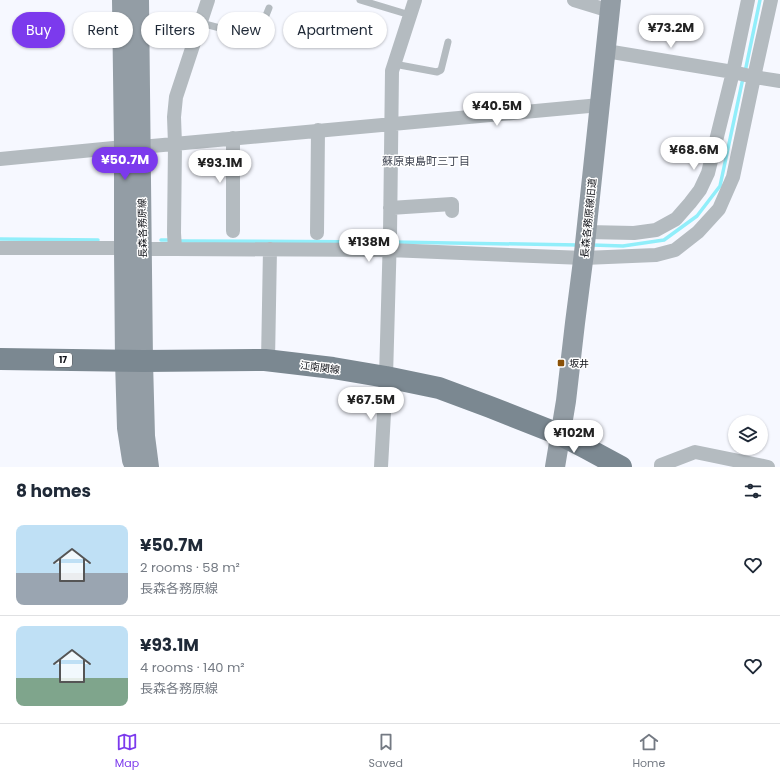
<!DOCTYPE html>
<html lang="en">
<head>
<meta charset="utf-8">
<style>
	:root { --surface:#fff; --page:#f2f2f3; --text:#1f2937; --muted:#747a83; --line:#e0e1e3; --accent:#7c3aed }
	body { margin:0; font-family:Poppins,"Noto Sans JP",sans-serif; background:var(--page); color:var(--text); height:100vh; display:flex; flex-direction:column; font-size:15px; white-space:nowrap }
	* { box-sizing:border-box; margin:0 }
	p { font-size:13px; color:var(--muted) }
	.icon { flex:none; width:22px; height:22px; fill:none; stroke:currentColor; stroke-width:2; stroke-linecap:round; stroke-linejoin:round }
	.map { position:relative; height:467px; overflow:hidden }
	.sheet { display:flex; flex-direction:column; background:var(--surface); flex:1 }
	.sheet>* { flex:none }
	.hud { position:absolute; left:12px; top:12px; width:400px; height:36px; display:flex; gap:8px }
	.tools { position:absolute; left:728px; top:415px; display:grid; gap:8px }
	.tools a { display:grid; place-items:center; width:40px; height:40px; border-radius:50%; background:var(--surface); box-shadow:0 1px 3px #0004; font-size:20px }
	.price { position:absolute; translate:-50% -34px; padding:0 9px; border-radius:14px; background:#fff; color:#222; font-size:13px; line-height:26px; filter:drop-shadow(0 1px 2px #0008) }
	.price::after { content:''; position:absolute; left:50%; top:24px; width:12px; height:9px; margin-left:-6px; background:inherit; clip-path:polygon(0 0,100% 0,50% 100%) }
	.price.current { background:var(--accent); color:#fff }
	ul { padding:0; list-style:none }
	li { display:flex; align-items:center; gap:12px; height:100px; padding:0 16px }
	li+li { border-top:1px solid var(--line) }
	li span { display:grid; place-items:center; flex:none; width:112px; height:80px; border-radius:8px; color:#555 }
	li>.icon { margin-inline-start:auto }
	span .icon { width:48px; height:48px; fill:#fffc; stroke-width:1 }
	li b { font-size:17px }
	h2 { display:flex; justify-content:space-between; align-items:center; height:48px; padding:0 16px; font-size:17px }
	.pill { padding:0 14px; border-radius:18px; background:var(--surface); box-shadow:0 1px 3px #0004; font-size:14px; line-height:36px }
	.pill.current { background:var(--accent); color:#fff }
	.tab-bar { display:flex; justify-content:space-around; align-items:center; height:56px; border-top:1px solid var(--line); background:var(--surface); font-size:11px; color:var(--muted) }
	.tab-bar a { display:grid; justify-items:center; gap:2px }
	.tab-bar .current { color:var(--accent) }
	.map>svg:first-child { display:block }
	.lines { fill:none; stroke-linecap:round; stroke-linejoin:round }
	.stream { stroke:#91eefa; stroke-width:3.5 }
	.lane { stroke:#b4bbc0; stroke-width:7 }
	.street { stroke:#b4bbc0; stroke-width:14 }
	.secondary { stroke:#939da5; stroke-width:20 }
	.primary { stroke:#7b8891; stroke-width:22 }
	.poi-dot { fill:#8a5108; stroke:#fff; stroke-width:1.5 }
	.labels { text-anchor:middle; stroke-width:3; stroke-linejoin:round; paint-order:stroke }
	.shield { fill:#fff; stroke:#58595d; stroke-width:1 }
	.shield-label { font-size:9px; font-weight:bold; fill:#101218 }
	.street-label { font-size:10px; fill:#101218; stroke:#fff }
	.poi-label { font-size:10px; fill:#101218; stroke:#fff; text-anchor:start }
	.neighbourhood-label { font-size:11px; fill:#424754; stroke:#fff }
</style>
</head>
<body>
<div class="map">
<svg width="780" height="467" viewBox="0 0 780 467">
	<rect width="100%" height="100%" fill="#f6f8ff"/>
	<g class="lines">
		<path class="stream" d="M 745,72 L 760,0
			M 0,239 L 98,240
			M 161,240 L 172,240
			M 178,241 L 386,242
			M 392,242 L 578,245
			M 592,245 L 623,246 L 664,240 L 697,216 L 720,186 L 743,78"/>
		<path class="lane" d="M 360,0 L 410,15
			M 201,23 L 257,38 L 269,8
			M 394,64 L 437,72 L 441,70 L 448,42"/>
		<path class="street" d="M 208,0 L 176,97 L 174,117 L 175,144 L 174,233 L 175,249 L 389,250 L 584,258 L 656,255 L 675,250 L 698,232 L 719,209 L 733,177 L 754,77 L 780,81
			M 574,0 L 610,11
			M 606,51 L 733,72 L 748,0
			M 141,147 L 600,105
			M 0,159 L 124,147
			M 390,208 L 452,204 L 452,211
			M 233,231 L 233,138
			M 587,232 L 634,233 L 656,230 L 676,219 L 690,203 L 700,190 L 708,173 L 733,72 L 754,77 L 771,0
			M 317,233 L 318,130
			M 0,248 L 124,248
			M 142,249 L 175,249
			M 268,361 L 270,249
			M 381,467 L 386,377 L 390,234 L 392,71 L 415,0
			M 661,467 L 661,465 L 695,452 L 768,467"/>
		<path class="secondary" d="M 122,0 L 124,147 L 124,248 L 125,361 L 127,428 L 132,460 L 135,467
			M 139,0 L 143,361 L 145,436 L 149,467
			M 555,467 L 566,401 L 575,323 L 584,253 L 611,0"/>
		<path class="primary" d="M 0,359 L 143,361 L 265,360 L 333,368 L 386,377 L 439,388 L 490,407 L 561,435 L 586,448 L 621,467"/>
	</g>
	<rect class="poi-dot" x="557" y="359" width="8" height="8" rx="2"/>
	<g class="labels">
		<rect class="shield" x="54" y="353" width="18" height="14" rx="3"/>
		<g class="shield-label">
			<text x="63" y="363">17</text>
		</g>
		<g class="street-label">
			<text transform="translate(588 218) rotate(-84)" y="4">長森各務原線旧道</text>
			<text transform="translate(142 228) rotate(-91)" y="4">長森各務原線</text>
			<text transform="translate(320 367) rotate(7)" y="4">江南関線</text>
		</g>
		<g class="poi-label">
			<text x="569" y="367">坂井</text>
		</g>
		<g class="neighbourhood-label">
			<text x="426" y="165">蘇原東島町三丁目</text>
		</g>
	</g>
</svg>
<div class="tools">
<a><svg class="icon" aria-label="layers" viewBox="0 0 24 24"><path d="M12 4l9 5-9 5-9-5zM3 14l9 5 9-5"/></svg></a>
</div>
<b class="price" style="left:671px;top:49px">¥73.2M</b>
<b class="price" style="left:497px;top:127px">¥40.5M</b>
<b class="price" style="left:694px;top:171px">¥68.6M</b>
<b class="price current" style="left:125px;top:181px">¥50.7M</b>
<b class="price" style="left:220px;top:184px">¥93.1M</b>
<b class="price" style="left:369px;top:263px">¥138M</b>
<b class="price" style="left:371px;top:421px">¥67.5M</b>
<b class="price" style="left:574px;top:454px">¥102M</b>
<div class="hud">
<a class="pill current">Buy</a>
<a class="pill">Rent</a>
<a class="pill">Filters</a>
<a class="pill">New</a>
<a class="pill">Apartment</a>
</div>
</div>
<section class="sheet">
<h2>8 homes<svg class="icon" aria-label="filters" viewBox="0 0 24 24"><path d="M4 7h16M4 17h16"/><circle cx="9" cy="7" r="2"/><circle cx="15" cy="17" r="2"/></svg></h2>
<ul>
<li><span style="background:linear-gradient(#bfe0f5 60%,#9aa5b1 0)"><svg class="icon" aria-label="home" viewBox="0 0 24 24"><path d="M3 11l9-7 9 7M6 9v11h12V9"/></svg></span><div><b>¥50.7M</b><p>2 rooms · 58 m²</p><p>長森各務原線</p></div><svg class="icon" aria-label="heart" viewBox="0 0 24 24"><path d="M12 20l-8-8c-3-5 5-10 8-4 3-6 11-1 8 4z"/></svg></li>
<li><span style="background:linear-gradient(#bfe0f5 65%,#7fa58c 0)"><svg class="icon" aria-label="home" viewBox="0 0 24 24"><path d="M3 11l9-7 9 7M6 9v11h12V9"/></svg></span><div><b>¥93.1M</b><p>4 rooms · 140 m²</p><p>長森各務原線</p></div><svg class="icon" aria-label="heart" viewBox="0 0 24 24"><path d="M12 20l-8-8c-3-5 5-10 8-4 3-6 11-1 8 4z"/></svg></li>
</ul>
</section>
<nav class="tab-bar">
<a class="current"><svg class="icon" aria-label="map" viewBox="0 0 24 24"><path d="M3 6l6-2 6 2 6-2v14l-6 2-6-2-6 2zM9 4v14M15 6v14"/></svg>Map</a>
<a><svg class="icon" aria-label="saved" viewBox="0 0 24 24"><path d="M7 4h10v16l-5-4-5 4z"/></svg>Saved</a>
<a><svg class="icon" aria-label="home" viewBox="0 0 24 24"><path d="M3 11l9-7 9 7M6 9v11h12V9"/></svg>Home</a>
</nav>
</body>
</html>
